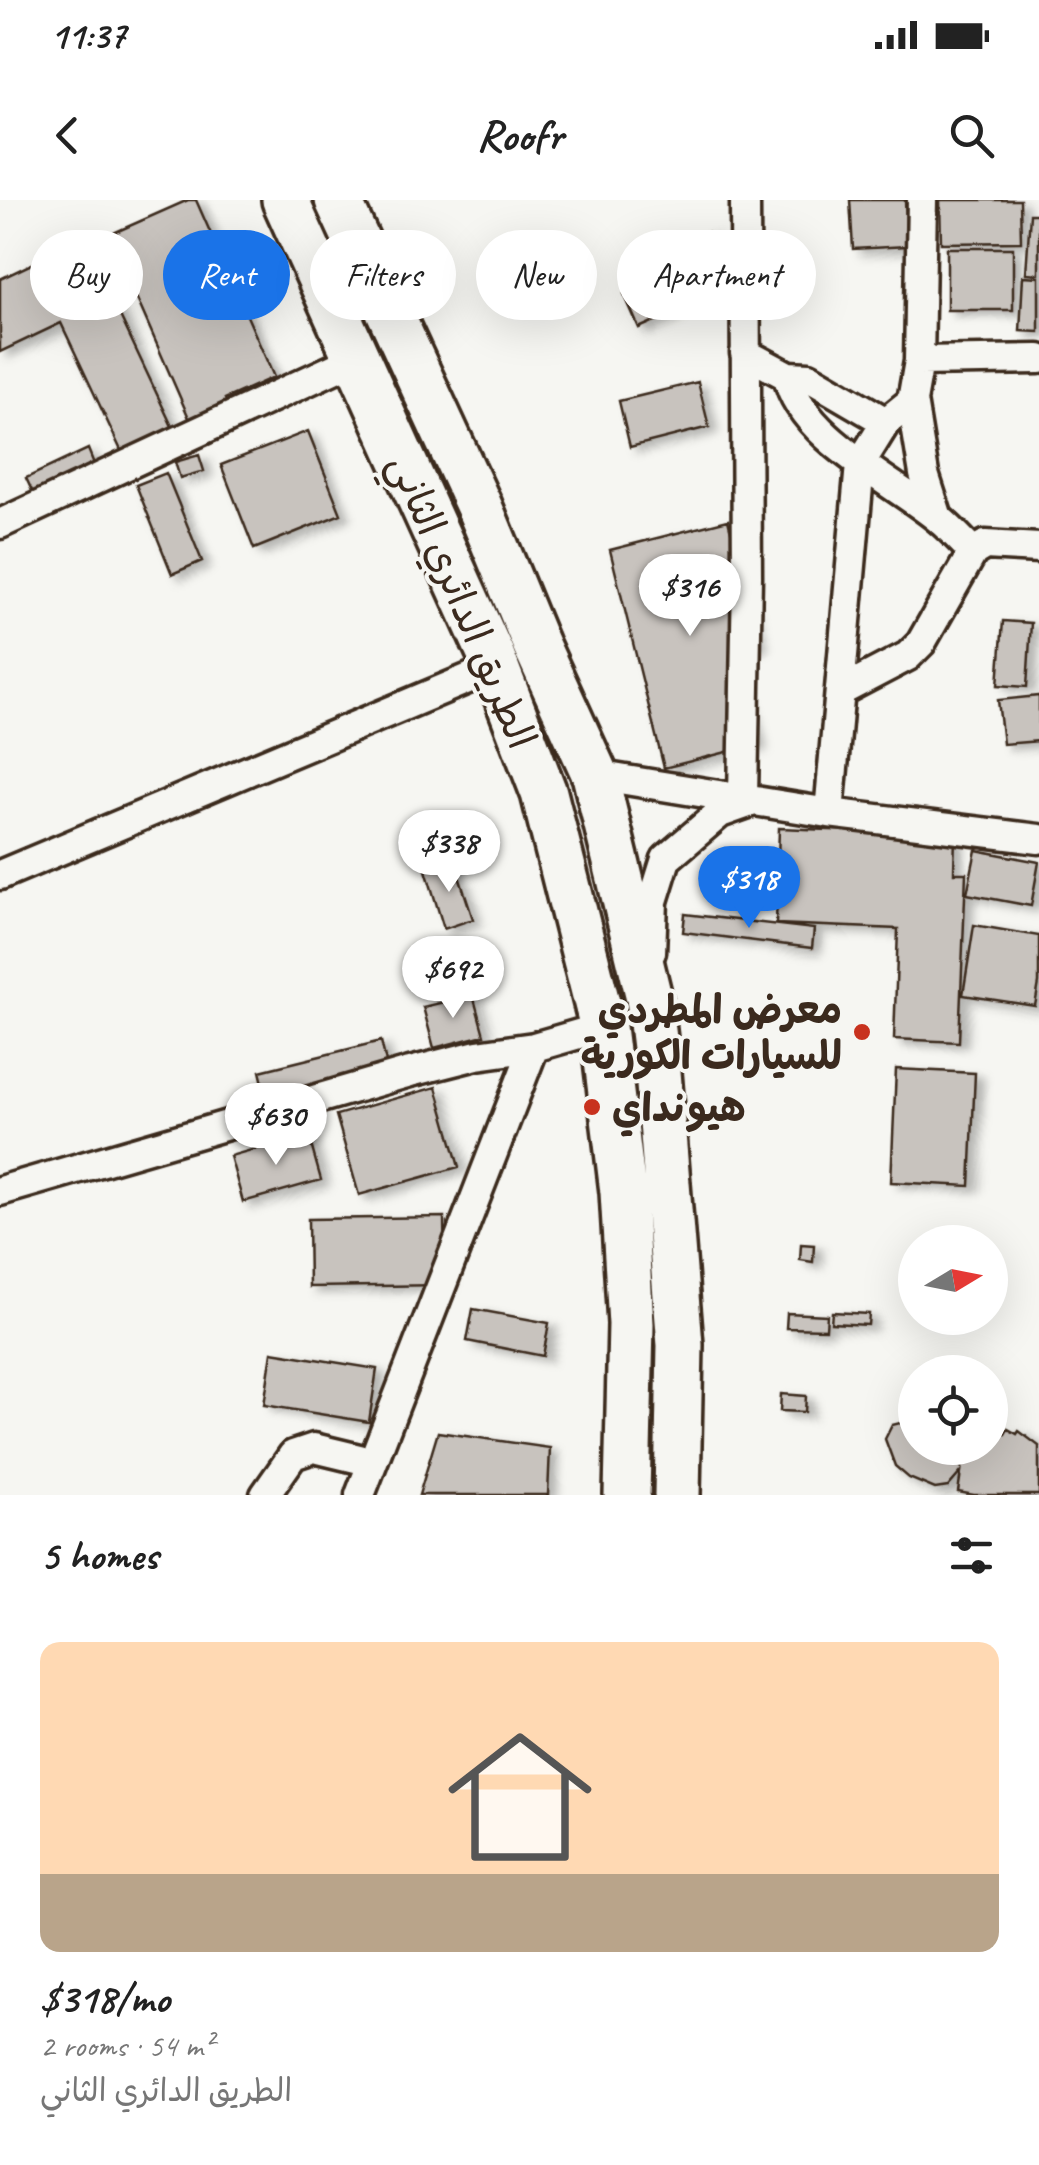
<!DOCTYPE html>
<html lang="en">
<head>
<meta charset="utf-8">
<style>
	:root { --surface:#fff; --page:#f6f6f6; --text:#222; --muted:#767676; --accent:#1a73e8 }
	body { margin:0; font-family:Caveat,"Playpen Sans Arabic",sans-serif; background:var(--page); color:var(--text); height:100vh; display:flex; flex-direction:column; font-size:38px; white-space:nowrap }
	* { box-sizing:border-box; margin:0 }
	p { font-size:32px; color:var(--muted) }
	.icon { flex:none; width:55px; height:55px; fill:none; stroke:currentColor; stroke-width:2; stroke-linecap:round; stroke-linejoin:round }
	.map { position:relative; height:1295px; overflow:hidden }
	.panel { display:flex; flex-direction:column; background:var(--surface); flex:1 }
	.panel>* { flex:none }
	.guide { position:absolute; left:30px; top:30px; width:980px; height:90px; display:flex; gap:20px }
	.needle { width:65px; rotate:80deg }
	.buttons { position:absolute; left:898px; top:1025px; display:grid; gap:20px }
	.buttons a { display:grid; place-items:center; width:110px; height:110px; border-radius:50%; background:var(--surface); box-shadow:0 10px 40px #0002; font-size:50px }
	.price { position:absolute; translate:-50% -85px; padding:0 22px; border-radius:35px; background:#fff; color:#222; font-size:32px; line-height:65px; filter:drop-shadow(0 2px 5px #0008) }
	.price::after { content:''; position:absolute; left:50%; top:60px; width:30px; height:22px; margin-left:-15px; background:inherit; clip-path:polygon(0 0,100% 0,50% 100%) }
	.price.on { background:var(--accent); color:#fff }
	ul { padding:0; list-style:none }
	li { display:grid; align-content:center; gap:20px; height:530px; padding:0 40px }
	li span { display:grid; place-items:center; height:310px; border-radius:20px; color:#555 }
	li>.icon { margin-inline-start:auto }
	span .icon { width:180px; height:180px; fill:#fffc; stroke-width:1 }
	li b { font-size:42px }
	h2 { display:flex; justify-content:space-between; align-items:center; height:120px; padding:0 40px; font-size:42px }
	.chip { padding:0 35px; border-radius:45px; background:var(--surface); box-shadow:0 10px 40px #0002; font-size:35px; line-height:90px }
	.chip.on { background:var(--accent); color:#fff }
	.status { display:flex; justify-content:space-between; align-items:center; height:70px; padding:0 50px; background:var(--surface); direction:ltr }
	.status svg { height:28px; fill:currentColor }
	header { display:flex; justify-content:space-between; align-items:center; height:130px; padding:0 40px; background:var(--surface); font-size:45px; font-weight:700 }
	.map>svg:first-child { display:block }
	.building { fill:#c8c3be; stroke:#3b2a1e; stroke-width:2.5; filter:url(#shadow) }
	.lines { fill:none; stroke-linecap:round; stroke-linejoin:round }
	.minor-casing { stroke:#3b2a1e; stroke-width:35 }
	.trunk-casing { stroke:#3b2a1e; stroke-width:52 }
	.minor { stroke:#f6f6f2; stroke-width:28 }
	.trunk { stroke:#f6f6f2; stroke-width:45 }
	.poi-dot { fill:#c8321e; stroke:#f6f6f2; stroke-width:4 }
	.labels { text-anchor:middle; stroke-width:8; stroke-linejoin:round; paint-order:stroke }
	.street-label { font-size:40px; fill:#3b2a1e; stroke:#f6f6f2 }
	.poi-label { font-size:40px; font-weight:bold; fill:#3b2a1e; stroke:#f6f6f2; text-anchor:end }
</style>
</head>
<body>
<div class="status"><b>11:37</b><svg viewBox="0 0 49 12"><path d="M0 12V9h3v3zM5 12V6h3v6zM10 12V3h3v9zM15 12V0h3v12zM26 1h20v11H26zM47 4h2v5h-2z"/></svg></div>
<header><svg class="icon" aria-label="back" viewBox="0 0 24 24"><path d="M15 5l-7 7 7 7"/></svg>Roofr<svg class="icon" aria-label="search" viewBox="0 0 24 24"><circle cx="10" cy="10" r="6"/><path d="M15 15l6 6"/></svg></header>
<div class="map">
<svg width="1039" height="1295" viewBox="0 0 1039 1295">
	<defs>
		<filter id="shadow"><feDropShadow dx="8" dy="5" stdDeviation="5" flood-color="#0004"/></filter>
	</defs>
	<rect width="100%" height="100%" fill="#f6f6f2"/>
	<filter id="ink" filterUnits="userSpaceOnUse"><feTurbulence type="fractalNoise" baseFrequency=".01" numOctaves="2"/><feDisplacementMap in="SourceGraphic" scale="20" xChannelSelector="R" yChannelSelector="G"/><feConvolveMatrix kernelMatrix="1 2 1 2 8 2 1 2 1" color-interpolation-filters="sRGB"/></filter>
	<g filter="url(#ink)">
		<path class="building" d="M 188,0 L 196,0 L 274,177 L 225,199 L 230,210 L 193,227 L 109,35 Z
			M 850,0 L 905,0 L 907,46 L 853,49 Z
			M 940,0 L 1020,0 L 1021,42 L 941,43 Z
			M 1030,14 L 1039,14 L 1039,74 L 1026,73 Z
			M 708,32 L 720,69 L 689,80 L 676,43 Z
			M 84,39 L 177,237 L 126,261 L 61,123 L 0,152 L 0,79 Z
			M 947,48 L 1013,48 L 1013,110 L 947,110 Z
			M 1023,76 L 1039,77 L 1039,132 L 1020,131 Z
			M 658,79 L 673,113 L 639,128 L 624,94 Z
			M 698,182 L 709,227 L 630,247 L 619,201 Z
			M 308,231 L 341,314 L 254,349 L 221,265 Z
			M 88,249 L 96,269 L 35,297 L 26,278 Z
			M 199,255 L 204,271 L 180,278 L 175,262 Z
			M 166,273 L 202,361 L 172,374 L 136,285 Z
			M 728,320 L 759,445 L 735,452 L 758,544 L 664,568 L 610,350 Z
			M 1003,421 L 1031,423 L 1027,487 L 998,485 Z
			M 1039,496 L 1039,541 L 1003,544 L 998,500 Z
			M 779,628 L 955,635 L 954,673 L 966,673 L 959,842 L 894,839 L 898,729 L 776,724 Z
			M 976,650 L 1039,662 L 1031,706 L 967,694 Z
			M 454,661 L 473,719 L 444,729 L 426,670 Z
			M 685,714 L 814,729 L 812,748 L 683,732 Z
			M 974,725 L 1039,736 L 1039,783 L 1035,806 L 963,795 Z
			M 473,795 L 484,835 L 434,848 L 423,807 Z
			M 381,841 L 388,871 L 267,900 L 260,871 Z
			M 896,869 L 975,873 L 970,986 L 891,982 Z
			M 436,887 L 459,967 L 359,995 L 336,915 Z
			M 308,934 L 321,980 L 243,1002 L 230,956 Z
			M 444,1017 L 445,1085 L 309,1087 L 308,1019 Z
			M 801,1044 L 814,1045 L 813,1062 L 800,1060 Z
			M 473,1109 L 549,1123 L 543,1156 L 467,1141 Z
			M 832,1112 L 869,1114 L 868,1125 L 831,1123 Z
			M 787,1113 L 827,1115 L 826,1129 L 786,1128 Z
			M 272,1152 L 377,1169 L 369,1222 L 264,1205 Z
			M 781,1194 L 806,1196 L 805,1212 L 780,1211 Z
			M 900,1223 L 915,1225 L 915,1248 L 951,1248 L 956,1261 L 961,1267 L 963,1248 L 990,1248 L 990,1231 L 1005,1234 L 1008,1229 L 1017,1234 L 1019,1231 L 1039,1246 L 1039,1295 L 974,1295 L 958,1292 L 961,1272 L 948,1287 L 935,1289 L 909,1278 L 895,1266 L 885,1239 L 892,1225 Z
			M 438,1232 L 550,1248 L 548,1295 L 419,1295 Z"/>
		<g class="lines">
			<g class="minor-casing">
				<path id="minor" d="M 922,0 L 919,161 L 912,201 L 924,274 L 938,318
					M 745,153 L 788,176 L 809,177 L 886,222
					M 919,161 L 1039,159
					M 788,176 C 799,237 895,282 939,319 C 951,329 962,341 973,352
					M 0,324 L 357,158
					M 841,491 L 908,456 L 921,443 L 973,352 L 985,345 L 1039,348
					M 595,575 L 829,613 L 1039,639
					M 743,598 L 747,376 L 745,0
					M 829,613 L 860,264 L 886,222 L 912,201
					M 0,675 L 496,467
					M 651,752 L 653,701 L 666,659 L 720,613 L 754,601
					M 0,991 L 410,872 L 477,855 L 534,847
					M 265,1295 L 293,1255 L 314,1248 L 372,1262
					M 360,1295 L 534,847 L 603,827"/>
			</g>
			<g class="trunk-casing">
				<path id="trunk" d="M 285,0 L 491,455 L 544,593 L 603,827 L 623,992 L 631,1124 L 627,1295
					M 338,0 L 478,304 L 536,445 L 595,575 L 649,798 L 658,872 L 680,1145 L 677,1295"/>
			</g>
			<use href="#minor" class="minor"/>
			<use href="#trunk" class="trunk"/>
		</g>
	</g>
	<g class="poi-dot">
		<circle cx="862" cy="832" r="10"/>
		<circle cx="592" cy="907" r="10"/>
	</g>
	<g class="labels">
		<g class="street-label">
			<text transform="translate(463 401) rotate(67)" y="14">الطريق الدائري الثاني</text>
		</g>
		<g class="poi-label">
			<text x="842" y="823">معرض المطردي<tspan x="842" dy="46">للسيارات الكورية</tspan></text>
			<text x="612" y="921" text-anchor="start">هيونداي</text>
		</g>
	</g>
</svg>
<div class="buttons">
<a><svg class="needle" viewBox="-14 -14 28 28"><path d="M0-13l5 13h-10z" fill="#e53935"/><path d="M0 13l5-13h-10z" fill="#767676"/></svg></a>
<a><svg class="icon" aria-label="locate" viewBox="0 0 24 24"><circle cx="12" cy="12" r="6"/><path d="M12 2v4M12 18v4M2 12h4M18 12h4"/></svg></a>
</div>
<b class="price" style="left:690px;top:439px">$316</b>
<b class="price" style="left:449px;top:695px">$338</b>
<b class="price on" style="left:749px;top:731px">$318</b>
<b class="price" style="left:453px;top:821px">$692</b>
<b class="price" style="left:276px;top:968px">$630</b>
<div class="guide">
<a class="chip">Buy</a>
<a class="chip on">Rent</a>
<a class="chip">Filters</a>
<a class="chip">New</a>
<a class="chip">Apartment</a>
</div>
</div>
<section class="panel">
<h2>5 homes<svg class="icon" aria-label="filters" viewBox="0 0 24 24"><path d="M4 7h16M4 17h16"/><circle cx="9" cy="7" r="2"/><circle cx="15" cy="17" r="2"/></svg></h2>
<ul>
<li><span style="background:linear-gradient(#ffd9b3 75%,#b9a48a 0)"><svg class="icon" aria-label="home" viewBox="0 0 24 24"><path d="M3 11l9-7 9 7M6 9v11h12V9"/></svg></span><div><b>$318/mo</b><p>2 rooms · 54 m²</p><p>الطريق الدائري الثاني</p></div></li>
</ul>
</section>
</body>
</html>
